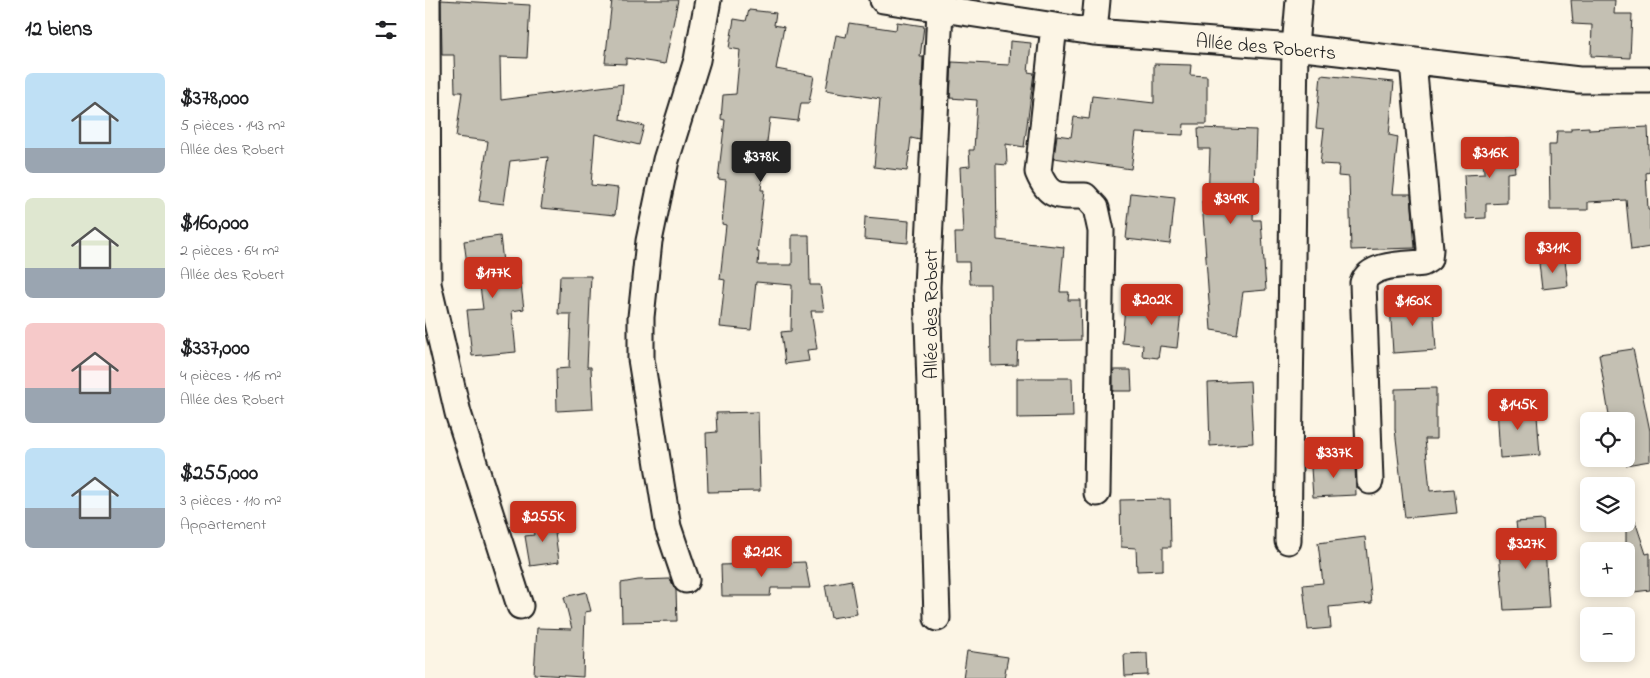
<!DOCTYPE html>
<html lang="fr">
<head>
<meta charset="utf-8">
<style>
	:root { --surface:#fff; --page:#f6f6f6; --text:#202124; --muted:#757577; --accent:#c8321e }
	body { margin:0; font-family:"Indie Flower",sans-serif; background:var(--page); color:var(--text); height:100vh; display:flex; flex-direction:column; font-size:19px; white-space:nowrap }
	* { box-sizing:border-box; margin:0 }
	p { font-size:16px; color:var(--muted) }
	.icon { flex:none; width:28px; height:28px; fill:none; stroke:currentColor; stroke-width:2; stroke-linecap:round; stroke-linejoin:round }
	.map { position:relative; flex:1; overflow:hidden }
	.panel { display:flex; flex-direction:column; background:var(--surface); width:425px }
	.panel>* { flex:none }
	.controls { position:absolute; left:1155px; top:412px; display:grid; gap:10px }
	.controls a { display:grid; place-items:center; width:55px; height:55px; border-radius:8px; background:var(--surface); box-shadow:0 2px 12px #0003; font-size:25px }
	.price { position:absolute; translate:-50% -42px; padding:0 11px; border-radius:5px; background:var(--accent); color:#fff; font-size:16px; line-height:32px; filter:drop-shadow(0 1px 2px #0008) }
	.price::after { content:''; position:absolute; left:50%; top:30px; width:15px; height:11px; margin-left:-8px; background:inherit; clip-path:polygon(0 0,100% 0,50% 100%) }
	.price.on { background:#222; color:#fff }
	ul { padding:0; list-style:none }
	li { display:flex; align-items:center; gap:15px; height:125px; padding:0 25px }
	li span { display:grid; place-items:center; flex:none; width:140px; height:100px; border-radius:8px; color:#555 }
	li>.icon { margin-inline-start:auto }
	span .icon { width:60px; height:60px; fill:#fffc; stroke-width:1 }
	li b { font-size:21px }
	h2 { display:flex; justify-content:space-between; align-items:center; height:60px; padding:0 25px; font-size:21px }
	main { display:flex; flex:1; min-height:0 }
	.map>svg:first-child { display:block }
	.building { fill:#c4c0b3; stroke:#1c1c1c }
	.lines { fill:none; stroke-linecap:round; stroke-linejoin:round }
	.minor-casing { stroke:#1c1c1c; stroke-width:29 }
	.minor { stroke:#fcf5e5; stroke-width:25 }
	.labels { text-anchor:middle; stroke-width:4; stroke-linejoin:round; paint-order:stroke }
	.street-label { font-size:20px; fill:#1c1c1c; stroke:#fcf5e5 }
</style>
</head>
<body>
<main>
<section class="panel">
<h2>12 biens<svg class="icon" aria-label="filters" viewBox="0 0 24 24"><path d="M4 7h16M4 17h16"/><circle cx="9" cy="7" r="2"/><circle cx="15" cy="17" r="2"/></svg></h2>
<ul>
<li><span style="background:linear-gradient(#bfe0f5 75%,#9aa5b1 0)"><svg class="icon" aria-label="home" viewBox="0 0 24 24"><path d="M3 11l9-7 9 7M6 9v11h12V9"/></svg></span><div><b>$378,000</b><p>5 pièces · 143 m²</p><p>Allée des Robert</p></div></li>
<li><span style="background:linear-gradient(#dfe7d0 70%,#9aa5b1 0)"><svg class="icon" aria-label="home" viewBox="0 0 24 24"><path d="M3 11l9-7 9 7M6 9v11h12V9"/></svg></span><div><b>$160,000</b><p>2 pièces · 64 m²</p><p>Allée des Robert</p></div></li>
<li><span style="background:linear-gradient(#f6c9c9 65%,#9aa5b1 0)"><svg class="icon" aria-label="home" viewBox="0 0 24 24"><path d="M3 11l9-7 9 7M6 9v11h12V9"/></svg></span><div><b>$337,000</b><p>4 pièces · 116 m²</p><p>Allée des Robert</p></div></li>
<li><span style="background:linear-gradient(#bfe0f5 60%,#9aa5b1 0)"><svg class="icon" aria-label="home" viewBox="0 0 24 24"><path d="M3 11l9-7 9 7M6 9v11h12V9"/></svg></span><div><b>$255,000</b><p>3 pièces · 110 m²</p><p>Appartement</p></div></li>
</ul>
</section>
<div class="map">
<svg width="1225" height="678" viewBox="0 0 1225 678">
	<rect width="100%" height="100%" fill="#fcf5e5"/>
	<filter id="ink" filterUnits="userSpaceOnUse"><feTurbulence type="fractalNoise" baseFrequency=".02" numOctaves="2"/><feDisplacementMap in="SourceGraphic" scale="10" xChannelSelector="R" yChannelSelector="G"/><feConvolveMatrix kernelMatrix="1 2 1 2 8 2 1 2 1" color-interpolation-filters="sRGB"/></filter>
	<g filter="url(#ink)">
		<path class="building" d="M 16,0 L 105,5 L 102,58 L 75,57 L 76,100 L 198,84 L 195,120 L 219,126 L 214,145 L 170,134 L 166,185 L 193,188 L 190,215 L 116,208 L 123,157 L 85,161 L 79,204 L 54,201 L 63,141 L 31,137 L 37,92 L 30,92 L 29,55 L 17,55 Z
			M 187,0 L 253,0 L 240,64 L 201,58 L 201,64 L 180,63 Z
			M 1146,0 L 1190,0 L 1189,14 L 1207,14 L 1205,58 L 1166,56 L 1167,25 L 1148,24 Z
			M 324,10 L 351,13 L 349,25 L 359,27 L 351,69 L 389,76 L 384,103 L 376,103 L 373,121 L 345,118 L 336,190 L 339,190 L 332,252 L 334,252 L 333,265 L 367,265 L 367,235 L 384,235 L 385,285 L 395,285 L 399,311 L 386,311 L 392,349 L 382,350 L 384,361 L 360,364 L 356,332 L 366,331 L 367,285 L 331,282 L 326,330 L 295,327 L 300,280 L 295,279 L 301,225 L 297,224 L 301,180 L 293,179 L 300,120 L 296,119 L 298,95 L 311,94 L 315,50 L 304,48 L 309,19 L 321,21 Z
			M 472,22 L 499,26 L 495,57 L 498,57 L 495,140 L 486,138 L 482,171 L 449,167 L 455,99 L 401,90 L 411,35 L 421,37 L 424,23 L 471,30 Z
			M 585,41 L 606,43 L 603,72 L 609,73 L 599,147 L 581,144 L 582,165 L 571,164 L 572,240 L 639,247 L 635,292 L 644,292 L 643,300 L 655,300 L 656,340 L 593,341 L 592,365 L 566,366 L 565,284 L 545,284 L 544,262 L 531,262 L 530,233 L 538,233 L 535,167 L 545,166 L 544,150 L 549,150 L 552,100 L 525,98 L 527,62 L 584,65 Z
			M 729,64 L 766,65 L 765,75 L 782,76 L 782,124 L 759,124 L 758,135 L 711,133 L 706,169 L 629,158 L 632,135 L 646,137 L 649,117 L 664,119 L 667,96 L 729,103 Z
			M 896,75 L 969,82 L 964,135 L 973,137 L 967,194 L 986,194 L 990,248 L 926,250 L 924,177 L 913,176 L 914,165 L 895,164 L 899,129 L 891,128 Z
			M 1164,127 L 1164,130 L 1223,127 L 1225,172 L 1221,173 L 1223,210 L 1225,210 L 1225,247 L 1206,250 L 1201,200 L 1163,202 L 1163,210 L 1125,210 L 1124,145 L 1131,145 L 1132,131 L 1146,131 L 1146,128 Z
			M 773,128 L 831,130 L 828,220 L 836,220 L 841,290 L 818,292 L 812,334 L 786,330 L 777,201 L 783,202 L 785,149 L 774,149 Z
			M 1087,139 L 1090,172 L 1082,173 L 1082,203 L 1061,204 L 1061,218 L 1041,219 L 1039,175 L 1059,174 L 1058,140 Z
			M 706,193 L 750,198 L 745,244 L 701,239 Z
			M 440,217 L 484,221 L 483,243 L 439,239 Z
			M 75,236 L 79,271 L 94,269 L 99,309 L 87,311 L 91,352 L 47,356 L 42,310 L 58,309 L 52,263 L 42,264 L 39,241 Z
			M 1140,260 L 1143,286 L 1117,289 L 1114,263 Z
			M 135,276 L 166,276 L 162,367 L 166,367 L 168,409 L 132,411 L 131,369 L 144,368 L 146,314 L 133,314 Z
			M 724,295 L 743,297 L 741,310 L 756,312 L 752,348 L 735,346 L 733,358 L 717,356 L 718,345 L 697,343 L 700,306 L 722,308 Z
			M 1008,302 L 1011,350 L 968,353 L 965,304 Z
			M 1208,349 L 1225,431 L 1225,461 L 1201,465 L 1201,421 L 1185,421 L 1174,354 Z
			M 688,370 L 706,370 L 707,391 L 688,391 Z
			M 592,378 L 647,378 L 648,417 L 592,418 Z
			M 825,381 L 828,443 L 785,446 L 783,383 Z
			M 1011,388 L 1011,439 L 1000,439 L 1005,491 L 1029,489 L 1032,513 L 980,518 L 970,429 L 970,389 Z
			M 1111,403 L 1115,455 L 1075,458 L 1072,406 Z
			M 333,412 L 335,491 L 283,492 L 281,433 L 292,432 L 291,413 Z
			M 917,457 L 918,466 L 930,465 L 931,495 L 888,497 L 886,468 L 898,467 L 897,458 Z
			M 745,499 L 746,547 L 738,547 L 738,570 L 712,571 L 711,548 L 696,547 L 695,500 Z
			M 1205,506 L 1221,554 L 1225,553 L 1225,590 L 1201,593 L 1201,507 Z
			M 128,518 L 134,562 L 105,566 L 100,536 L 109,535 L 107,520 Z
			M 1118,520 L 1124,608 L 1079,610 L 1074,551 L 1094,549 L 1091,522 Z
			M 940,537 L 947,603 L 904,607 L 906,628 L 883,630 L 878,585 L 898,583 L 893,543 Z
			M 380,562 L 385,588 L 346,588 L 345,596 L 297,596 L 296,565 Z
			M 245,579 L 251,590 L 252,621 L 197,622 L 196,583 L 213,580 Z
			M 426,580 L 432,614 L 406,618 L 400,585 Z
			M 161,592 L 166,611 L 160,612 L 158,677 L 109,674 L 112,628 L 147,629 L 139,597 Z
			M 542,651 L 583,657 L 579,678 L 538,678 Z
			M 722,653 L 723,675 L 700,676 L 699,654 Z"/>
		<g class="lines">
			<g class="minor-casing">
				<path id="minor" d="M 2,0 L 3,284 L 33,413 L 95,606
					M 458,0 L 669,32 L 870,47 L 1154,80 L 1225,80
					M 629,26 L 613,172 C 624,199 633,196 660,196 L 671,208 L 676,231 L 672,493
					M 669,32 L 672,0
					M 945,481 L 938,283 C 945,263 980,265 998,263 L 1004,259 L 1005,249 L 988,62
					M 863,541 L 870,47 L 874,0
					M 261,580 L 243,527 L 216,359 L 216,317 L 224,241 L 241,160 L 272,60 L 283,0
					M 512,618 L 502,287 L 515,10"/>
			</g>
			<use href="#minor" class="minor"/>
		</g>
	</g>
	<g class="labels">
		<g class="street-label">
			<text transform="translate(841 46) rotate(5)" y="7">Allée des Roberts</text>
			<text transform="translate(505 314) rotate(-90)" y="7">Allée des Robert</text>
		</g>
	</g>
</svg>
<div class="controls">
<a><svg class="icon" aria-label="locate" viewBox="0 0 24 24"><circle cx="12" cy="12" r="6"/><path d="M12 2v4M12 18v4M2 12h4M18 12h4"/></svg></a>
<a><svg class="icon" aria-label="layers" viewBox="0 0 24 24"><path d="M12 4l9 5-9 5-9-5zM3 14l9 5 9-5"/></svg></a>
<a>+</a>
<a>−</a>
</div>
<b class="price" style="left:1065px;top:179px">$316K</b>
<b class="price on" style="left:336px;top:183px">$378K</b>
<b class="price" style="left:806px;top:225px">$349K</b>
<b class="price" style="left:1128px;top:274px">$311K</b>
<b class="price" style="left:68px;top:299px">$177K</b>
<b class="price" style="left:727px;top:326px">$202K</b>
<b class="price" style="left:988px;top:327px">$160K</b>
<b class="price" style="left:1093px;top:431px">$145K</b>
<b class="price" style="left:909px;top:479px">$337K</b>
<b class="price" style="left:118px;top:543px">$255K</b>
<b class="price" style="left:1101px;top:570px">$327K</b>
<b class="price" style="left:337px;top:578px">$212K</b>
</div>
</main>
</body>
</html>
